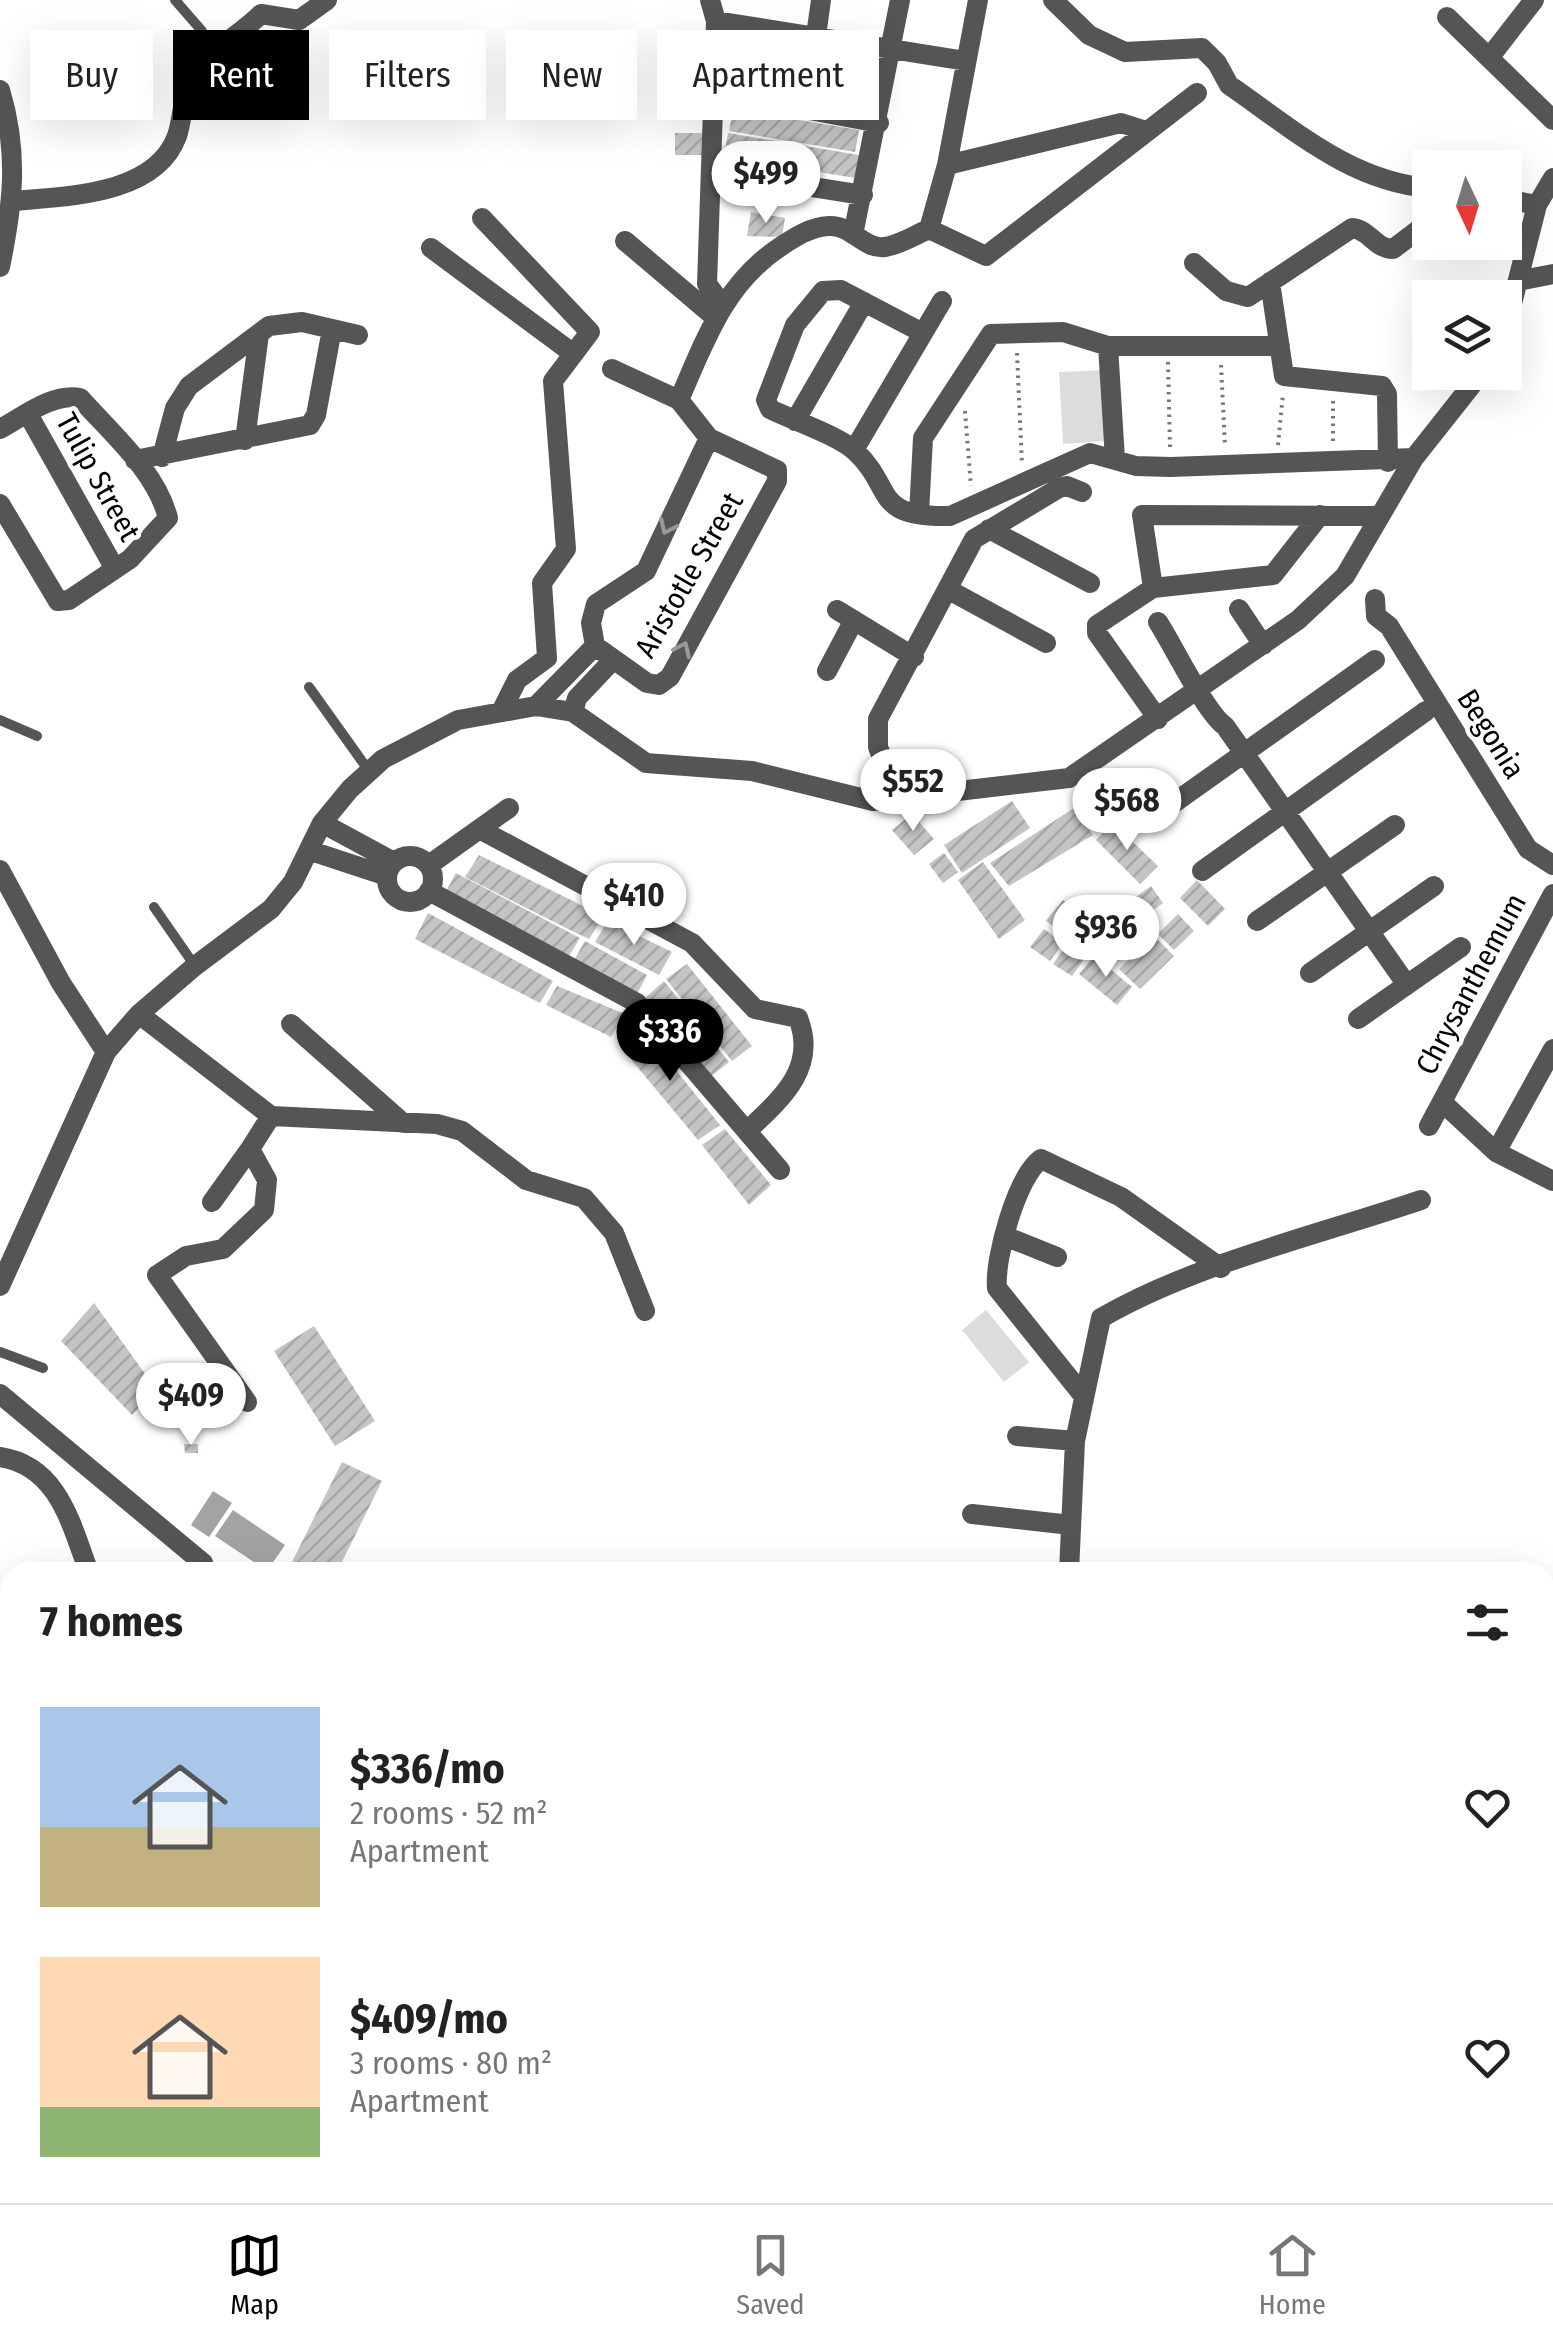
<!DOCTYPE html>
<html lang="en">
<head>
<meta charset="utf-8">
<style>
	:root { --surface:#fff; --page:#f2f2f2; --text:#222; --muted:#767676; --line:#e0e0e0; --accent:#000 }
	body { margin:0; font-family:"Fira Sans Condensed",sans-serif; background:var(--page); color:var(--text); height:100vh; display:flex; flex-direction:column; font-size:38px; white-space:nowrap }
	* { box-sizing:border-box; margin:0 }
	p { font-size:32px; color:var(--muted) }
	.icon { flex:none; width:55px; height:55px; fill:none; stroke:currentColor; stroke-width:2; stroke-linecap:round; stroke-linejoin:round }
	.map { position:relative; flex:1; overflow:hidden }
	.details { position:absolute; left:0px; top:1562px; width:1555px; height:642px; display:flex; flex-direction:column; background:var(--surface); border-radius:30px 30px 0 0; box-shadow:0 10px 40px #0002 }
	.details>* { flex:none }
	.guide { position:absolute; left:30px; top:30px; width:1000px; height:90px; display:flex; gap:20px }
	.needle { width:65px; rotate:176deg }
	.fabs { position:absolute; left:1412px; top:150px; display:grid; gap:20px }
	.fabs a { display:grid; place-items:center; width:110px; height:110px; border-radius:0px; background:var(--surface); box-shadow:0 10px 40px #0002; font-size:50px }
	.price { position:absolute; translate:-50% -85px; padding:0 22px; border-radius:35px; background:#fff; color:#222; font-size:32px; line-height:65px; filter:drop-shadow(0 2px 5px #0008) }
	.price::after { content:''; position:absolute; left:50%; top:60px; width:30px; height:22px; margin-left:-15px; background:inherit; clip-path:polygon(0 0,100% 0,50% 100%) }
	.price.on { background:var(--accent); color:#fff }
	ul { padding:0; list-style:none }
	li { display:flex; align-items:center; gap:30px; height:250px; padding:0 40px }
	li span { display:grid; place-items:center; flex:none; width:280px; height:200px; border-radius:0px; color:#555 }
	li>.icon { margin-inline-start:auto }
	span .icon { width:120px; height:120px; fill:#fffc; stroke-width:1 }
	li b { font-size:42px }
	h2 { display:flex; justify-content:space-between; align-items:center; height:120px; padding:0 40px; font-size:42px }
	.pill { padding:0 35px; border-radius:0px; background:var(--surface); box-shadow:0 10px 40px #0002; font-size:35px; line-height:90px }
	.pill.on { background:var(--accent); color:#fff }
	.menu { display:flex; justify-content:space-around; align-items:center; height:140px; border-top:2px solid var(--line); background:var(--surface); font-size:28px; color:var(--muted) }
	.menu a { display:grid; justify-items:center; gap:5px }
	.menu .on { color:var(--accent) }
	.map>svg:first-child { display:block }
	.pitch { fill:#dcdcdc }
	.water { fill:#a3a3a3 }
	.building { fill:url(#building-hatch) }
	.lines { fill:none; stroke-linecap:round; stroke-linejoin:round }
	.path { stroke:#777; stroke-width:4; stroke-dasharray:2.5 5; stroke-linecap:butt }
	.service { stroke:#555; stroke-width:10 }
	.minor { stroke:#555; stroke-width:20 }
	.tertiary { stroke:#555; stroke-width:20 }
	.oneway { stroke:#999 }
	.labels { text-anchor:middle; stroke-width:9; stroke-linejoin:round; paint-order:stroke }
	.street-label { font-size:30px; fill:#000; stroke:#fff }
</style>
</head>
<body>
<div class="map">
<svg width="1553" height="2203" viewBox="0 0 1553 2203">
	<defs>
		<pattern id="building-hatch" width="6" height="6" patternUnits="userSpaceOnUse" patternTransform="scale(2.5)"><rect width="6" height="6" fill="#c4c4c4"/><path d="M-1 1l2-2M0 6l6-6M5 7l2-2" fill="none" stroke="#a7a7a7"/></pattern>
	</defs>
	<rect width="100%" height="100%" fill="#fff"/>
	<path class="pitch" d="M 1103,370 L 1107,441 L 1063,444 L 1059,372 Z
		M 986,1310 L 1029,1362 L 1004,1382 L 962,1330 Z"/>
	<path class="water" d="M 213,1491 L 232,1503 L 209,1537 L 191,1525 Z
		M 233,1510 L 285,1545 L 267,1571 L 215,1536 Z"/>
	<path class="building" d="M 733,109 L 859,130 L 855,152 L 729,131 Z
		M 675,133 L 702,133 L 702,155 L 675,155 Z
		M 728,133 L 865,156 L 861,179 L 724,156 Z
		M 751,212 L 785,218 L 782,237 L 747,236 Z
		M 1012,801 L 1030,828 L 962,873 L 944,845 Z
		M 1074,808 L 1093,835 L 1009,886 L 990,863 Z
		M 912,814 L 934,839 L 914,855 L 892,830 Z
		M 1113,823 L 1158,866 L 1140,884 L 1096,840 Z
		M 944,853 L 958,872 L 943,883 L 929,864 Z
		M 479,855 L 571,900 L 603,917 L 589,939 L 572,931 L 465,877 Z
		M 983,862 L 1025,920 L 999,939 L 958,880 Z
		M 456,873 L 580,938 L 567,959 L 443,897 Z
		M 1197,880 L 1225,909 L 1208,926 L 1180,898 Z
		M 1151,886 L 1163,903 L 1120,934 L 1108,917 Z
		M 1063,900 L 1100,927 L 1083,949 L 1046,921 Z
		M 428,913 L 553,981 L 540,1003 L 415,939 Z
		M 1178,914 L 1194,931 L 1174,950 L 1158,934 Z
		M 608,921 L 672,952 L 659,975 L 595,942 Z
		M 1110,928 L 1131,947 L 1114,965 L 1093,947 Z
		M 1044,929 L 1063,943 L 1050,961 L 1030,947 Z
		M 1153,935 L 1174,956 L 1140,989 L 1119,969 Z
		M 585,941 L 647,975 L 636,996 L 573,962 Z
		M 1065,947 L 1084,959 L 1072,976 L 1053,964 Z
		M 1094,956 L 1132,987 L 1117,1005 L 1079,974 Z
		M 687,964 L 752,1046 L 732,1061 L 666,979 Z
		M 664,981 L 729,1062 L 710,1077 L 644,999 Z
		M 557,986 L 625,1014 L 611,1037 L 546,1005 Z
		M 643,1029 L 720,1125 L 698,1140 L 620,1046 Z
		M 725,1129 L 771,1185 L 749,1205 L 702,1145 Z
		M 94,1303 L 156,1389 L 132,1415 L 61,1341 Z
		M 314,1326 L 375,1421 L 335,1446 L 274,1351 Z
		M 184,1444 L 198,1444 L 198,1453 L 185,1453 Z
		M 342,1462 L 382,1481 L 337,1572 L 308,1572 L 291,1564 Z
		M 0,1954 L 10,1966 L 10,1983 L 0,1992 Z
		M 10,1987 L 10,2030 L 0,2039 L 0,1996 Z
		M 10,2050 L 10,2093 L 0,2102 L 0,2059 Z
		M 1545,2060 L 1553,2066 L 1553,2203 L 1465,2203 L 1455,2195 L 1545,2195 Z
		M 10,2096 L 10,2138 L 0,2147 L 0,2104 Z
		M 10,2166 L 10,2195 L 16,2195 L 0,2203 L 0,2174 Z
		M 26,2195 L 67,2195 L 58,2203 L 16,2203 Z
		M 104,2195 L 144,2195 L 134,2203 L 94,2203 Z
		M 165,2195 L 188,2195 L 195,2203 L 156,2203 Z
		M 1316,2195 L 1330,2195 L 1337,2201 L 1341,2195 L 1439,2195 L 1449,2203 L 1304,2203 Z"/>
	<g class="lines">
		<path class="path" d="M 1017,353 L 1022,464
			M 1168,362 L 1170,448
			M 1221,365 L 1225,446
			M 1333,401 L 1333,441
			M 965,411 L 971,486
			M 1278,445 L 1283,394"/>
		<path class="service" d="M 175,0 L 202,31
			M 309,687 L 369,771
			M 0,720 L 37,736
			M 154,907 L 195,966
			M 0,1352 L 43,1368
			M 1545,2053 L 1553,2060
			M 1444,2195 L 1454,2203"/>
		<path class="minor" d="M 710,0 L 716,21 L 707,284 L 722,304
			M 1053,0 L 1089,35 L 1125,52 L 1202,48 L 1217,63 L 1229,85 C 1293,129 1351,182 1430,188
			M 1447,17 L 1553,120
			M 716,21 L 966,61
			M 816,36 L 821,0
			M 1489,58 L 1534,0
			M 713,92 L 879,123
			M 947,165 L 1121,123 L 1146,131
			M 711,171 L 863,195
			M 1505,199 L 1537,205
			M 13,201 C 65,196 155,196 177,136 C 184,115 182,88 197,70 C 213,49 242,33 261,14 L 299,20 L 327,0
			M 482,218 L 590,332 L 553,381 L 566,549 L 542,583 L 547,658 L 517,680 L 501,712
			M 929,229 L 947,165 L 978,0
			M 854,230 L 900,0
			M 625,241 L 716,318
			M 431,248 L 571,352
			M 1194,263 L 1226,291 L 1248,297 L 1352,228 C 1369,229 1375,249 1393,249 L 1430,221
			M 1518,281 L 1553,274
			M 1270,282 L 1284,376 L 1382,386 L 1387,394 L 1388,462
			M 1505,331 L 1537,205 L 1553,178
			M 921,332 L 841,290 L 823,291 L 795,325 L 766,400 L 770,409 C 792,420 837,435 855,451 C 895,488 871,518 950,516 L 1090,453 L 1136,466 L 1171,467 L 1414,458
			M 1108,346 L 1115,459
			M 612,369 L 679,400 L 709,438 L 777,470 L 777,481 L 670,677 L 659,685 L 647,683 L 595,646 L 591,623 L 596,604 L 646,571 L 709,438
			M 679,400 C 705,341 724,284 780,247 C 795,237 810,227 829,226 C 852,225 864,250 885,247 C 899,245 915,235 929,229 L 986,256 L 1197,93
			M 28,414 L 115,569
			M 795,421 L 864,302
			M 0,429 C 24,416 52,393 80,398 C 112,434 156,471 168,518 L 130,559 L 69,600 L 58,601 L 0,504
			M 245,440 L 259,334
			M 854,450 L 942,301
			M 162,457 L 175,408 L 189,386 L 269,326 L 302,322 L 358,335
			M 135,460 L 310,425 L 316,415 L 332,329
			M 919,514 L 923,438 L 991,334 L 1063,332 L 1108,346 L 1280,346
			M 989,529 L 1090,583
			M 1153,588 L 1142,515 L 1377,516
			M 949,590 L 1046,643
			M 1375,599 L 1376,616 L 1389,626 L 1528,849 L 1553,865
			M 1239,609 L 1263,645
			M 837,610 L 914,657
			M 1158,622 C 1174,647 1206,713 1225,726 L 1407,985
			M 827,671 L 854,620
			M 536,706 L 595,646
			M 573,712 L 577,698 L 612,661
			M 1158,719 L 1097,633 L 1097,625 L 1153,588 L 1273,575 L 1320,515
			M 898,798 L 878,747 L 878,719 L 974,539 L 1059,488 L 1067,486 L 1082,492
			M 1157,815 L 1375,660
			M 322,823 L 394,862
			M 481,830 L 692,943 L 755,1009 L 798,1018 C 818,1068 781,1099 747,1131
			M 311,851 L 387,876
			M387 879a23 23 0 1 1 46 0a23 23 0 1 1-46 0Z
			M 429,865 L 509,808
			M 1202,871 L 1426,711
			M 429,891 L 637,1003 L 780,1170
			M 1257,921 L 1395,825
			M 1310,973 L 1434,886
			M 139,1014 L 271,1116 L 437,1124 L 462,1131 L 526,1180 L 584,1198 L 614,1233 L 645,1311
			M 1358,1019 L 1461,947
			M 291,1024 L 403,1123
			M 106,1052 L 139,1014 L 195,966 L 271,909 L 293,882 L 322,823 L 350,789 L 383,759 L 458,720 L 536,706 L 573,712 L 646,763 L 752,771 L 873,801 L 1069,778 L 1298,620 L 1345,576 L 1414,458 L 1482,372
			M 1442,1102 L 1496,1152 L 1553,1181
			M 1429,1126 L 1553,894
			M 1496,1152 L 1553,1049
			M 212,1202 L 250,1149
			M 1007,1237 L 1057,1257
			M 0,1394 L 203,1563 L 202,1572
			M 1082,1394 L 997,1288 C 994,1259 1017,1176 1041,1159 L 1121,1197 L 1221,1268
			M 247,1402 L 157,1275 L 186,1256 L 223,1249 L 264,1210 L 267,1180 L 250,1149 L 271,1116
			M 1017,1436 L 1075,1441
			M 0,1457 C 59,1466 71,1525 89,1572
			M 972,1514 L 1071,1525
			M 1069,1572 L 1075,1441 L 1101,1318 C 1194,1264 1318,1235 1421,1200
			M 0,1643 L 10,1650
			M 0,1821 L 2,1819
			M 0,1930 L 10,1943
			M 0,2048 L 10,2039
			M 0,2162 L 10,2153
			M 560,2195 L 578,2203
			M 74,2203 L 84,2195
			M 209,2203 L 219,2195
			M 592,2203 L 602,2195"/>
		<path class="tertiary" d="M 0,90 C 19,153 13,204 0,267
			M 0,870 L 61,983 L 106,1052 L 0,1286"/>
	</g>
	<defs><path id="oneway-chevron" d="M-2-3.5L2.5 0L-2 3.5" fill="none" stroke-width="1.6" stroke-linecap="round" stroke-linejoin="round" transform="scale(2.5)"/></defs>
	<g class="oneway">
		<use href="#oneway-chevron" transform="translate(667 527) rotate(115)"/>
		<use href="#oneway-chevron" transform="translate(683 649) rotate(-65)"/>
	</g>
	<g class="labels">
		<g class="street-label">
			<text transform="translate(98 477) rotate(61)" y="10">Tulip Street</text>
			<text transform="translate(689 575) rotate(-60)" y="10">Aristotle Street</text>
			<text transform="translate(1491 734) rotate(58)" y="10">Begonia</text>
			<text transform="translate(1471 984) rotate(-62)" y="10">Chrysanthemum</text>
		</g>
	</g>
</svg>
<div class="fabs">
<a><svg class="needle" viewBox="-14 -14 28 28"><path d="M0-13l5 13h-10z" fill="#e53935"/><path d="M0 13l5-13h-10z" fill="#767676"/></svg></a>
<a><svg class="icon" aria-label="layers" viewBox="0 0 24 24"><path d="M12 4l9 5-9 5-9-5zM3 14l9 5 9-5"/></svg></a>
</div>
<b class="price" style="left:766px;top:226px">$499</b>
<b class="price" style="left:913px;top:834px">$552</b>
<b class="price" style="left:1127px;top:853px">$568</b>
<b class="price" style="left:634px;top:948px">$410</b>
<b class="price" style="left:1106px;top:980px">$936</b>
<b class="price on" style="left:670px;top:1084px">$336</b>
<b class="price" style="left:191px;top:1448px">$409</b>
<div class="guide">
<a class="pill">Buy</a>
<a class="pill on">Rent</a>
<a class="pill">Filters</a>
<a class="pill">New</a>
<a class="pill">Apartment</a>
</div>
<section class="details">
<h2>7 homes<svg class="icon" aria-label="filters" viewBox="0 0 24 24"><path d="M4 7h16M4 17h16"/><circle cx="9" cy="7" r="2"/><circle cx="15" cy="17" r="2"/></svg></h2>
<ul>
<li><span style="background:linear-gradient(#a9c7e8 60%,#c2b280 0)"><svg class="icon" aria-label="home" viewBox="0 0 24 24"><path d="M3 11l9-7 9 7M6 9v11h12V9"/></svg></span><div><b>$336/mo</b><p>2 rooms · 52 m²</p><p>Apartment</p></div><svg class="icon" aria-label="heart" viewBox="0 0 24 24"><path d="M12 20l-8-8c-3-5 5-10 8-4 3-6 11-1 8 4z"/></svg></li>
<li><span style="background:linear-gradient(#ffd9b3 75%,#8fb573 0)"><svg class="icon" aria-label="home" viewBox="0 0 24 24"><path d="M3 11l9-7 9 7M6 9v11h12V9"/></svg></span><div><b>$409/mo</b><p>3 rooms · 80 m²</p><p>Apartment</p></div><svg class="icon" aria-label="heart" viewBox="0 0 24 24"><path d="M12 20l-8-8c-3-5 5-10 8-4 3-6 11-1 8 4z"/></svg></li>
</ul>
</section>
</div>
<nav class="menu">
<a class="on"><svg class="icon" aria-label="map" viewBox="0 0 24 24"><path d="M3 6l6-2 6 2 6-2v14l-6 2-6-2-6 2zM9 4v14M15 6v14"/></svg>Map</a>
<a><svg class="icon" aria-label="saved" viewBox="0 0 24 24"><path d="M7 4h10v16l-5-4-5 4z"/></svg>Saved</a>
<a><svg class="icon" aria-label="home" viewBox="0 0 24 24"><path d="M3 11l9-7 9 7M6 9v11h12V9"/></svg>Home</a>
</nav>
</body>
</html>
